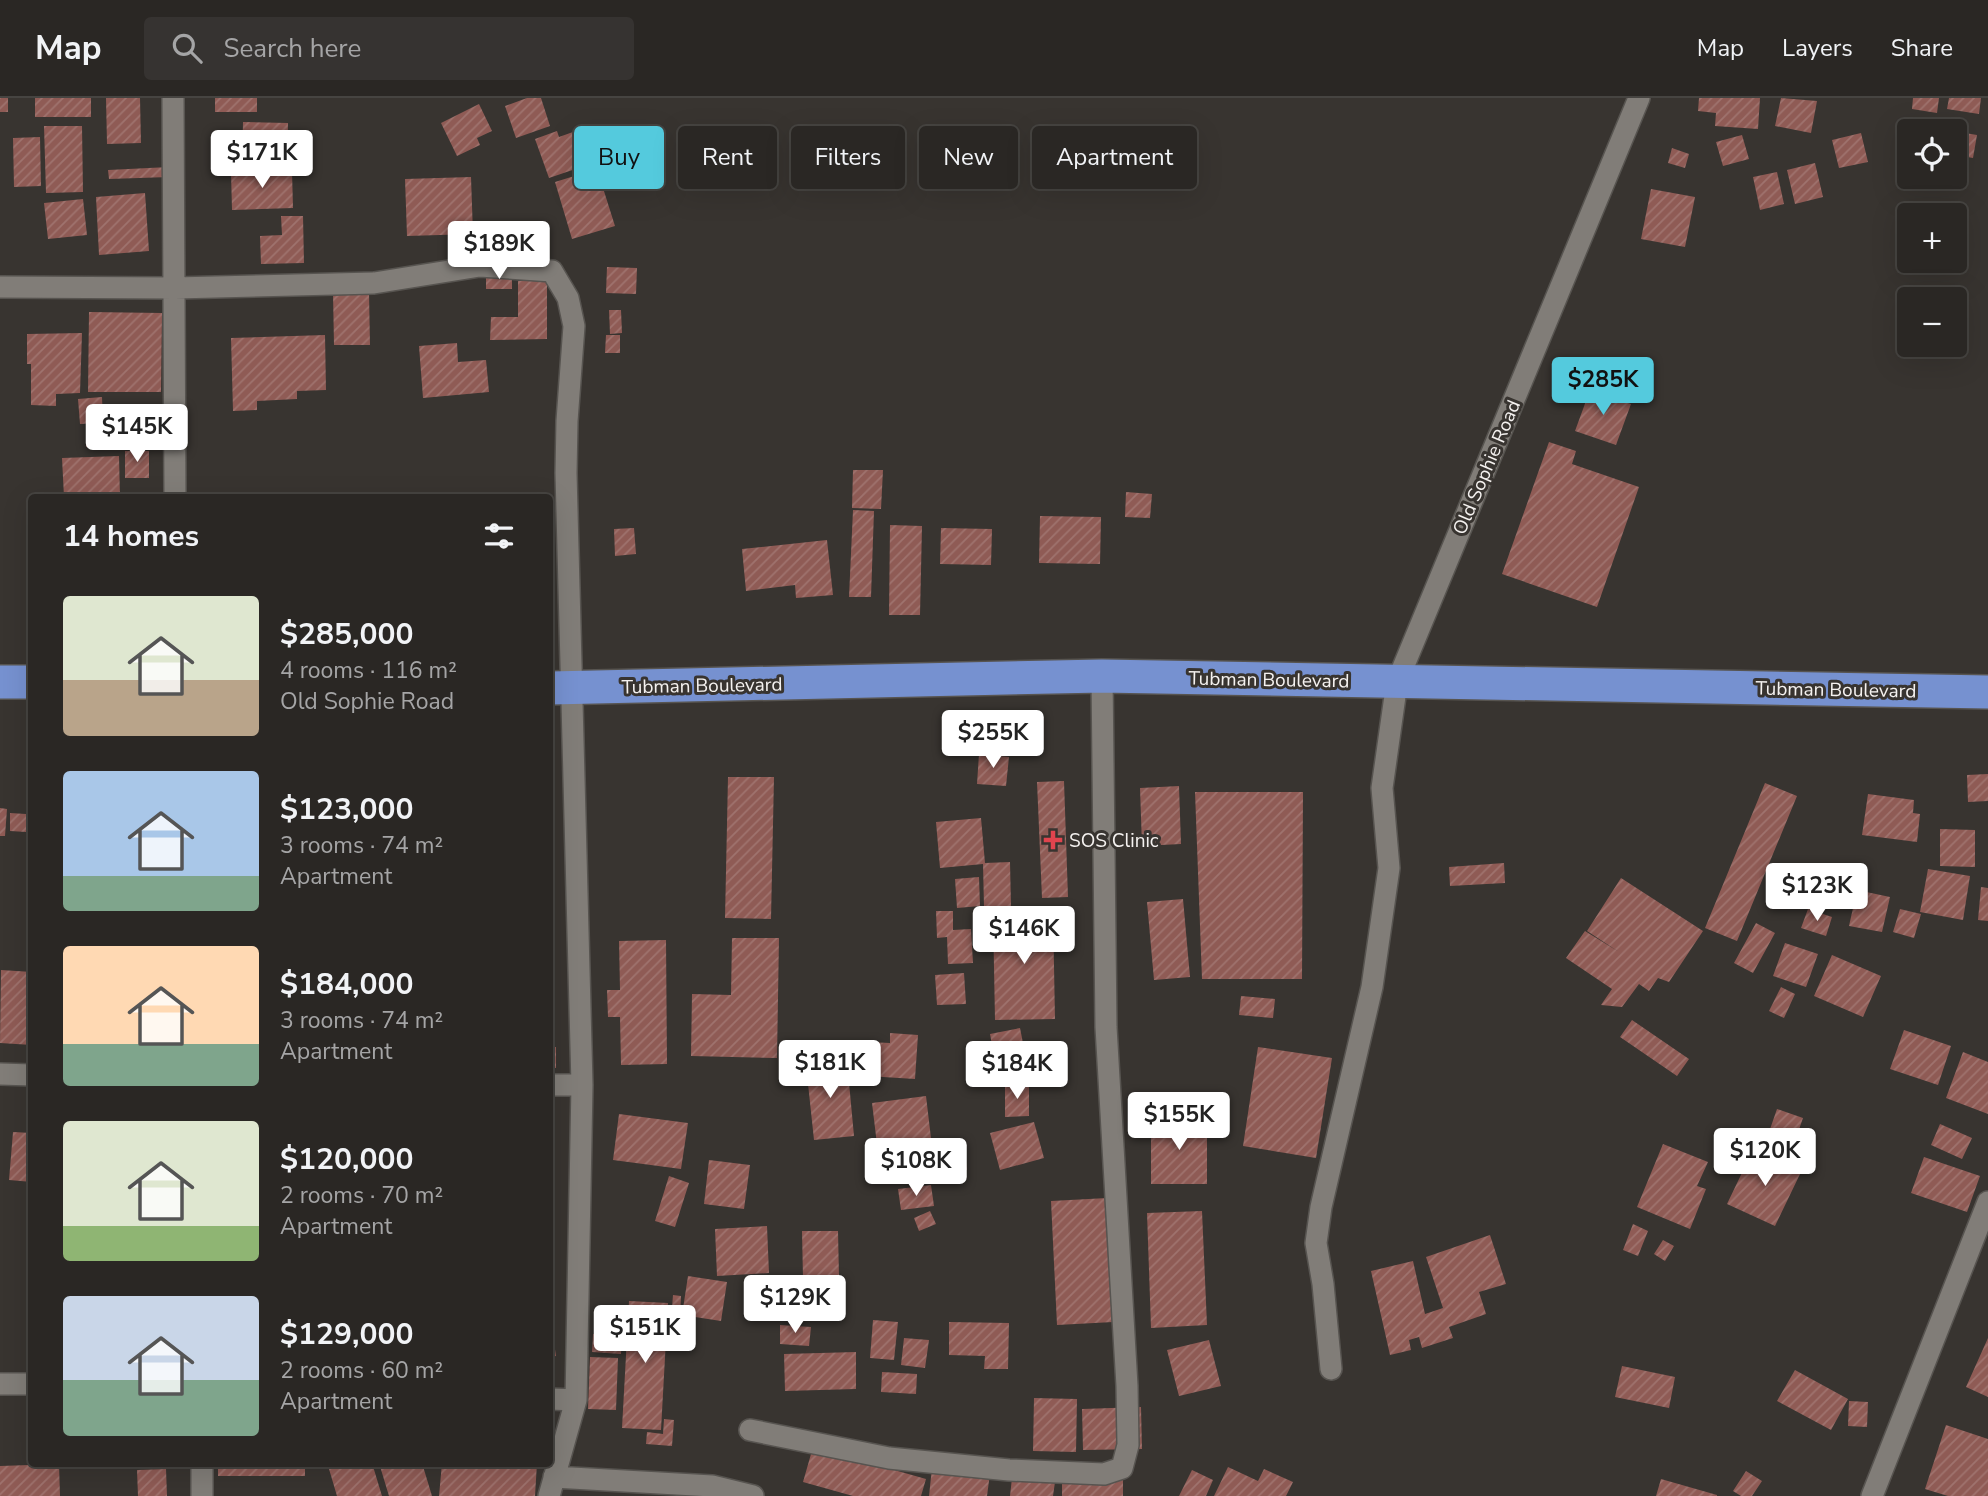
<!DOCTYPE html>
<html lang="en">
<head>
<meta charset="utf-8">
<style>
	:root { --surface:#2a2724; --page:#363331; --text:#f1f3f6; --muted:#a5a5a6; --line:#464441; --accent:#54cadd }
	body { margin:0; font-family:"Nunito Sans",sans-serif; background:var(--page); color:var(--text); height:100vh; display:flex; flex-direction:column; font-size:26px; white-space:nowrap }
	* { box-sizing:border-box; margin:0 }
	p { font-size:23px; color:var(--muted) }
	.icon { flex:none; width:38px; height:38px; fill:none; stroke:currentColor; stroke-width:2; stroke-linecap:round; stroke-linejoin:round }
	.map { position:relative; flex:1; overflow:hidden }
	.side { position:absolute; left:28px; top:396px; width:525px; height:973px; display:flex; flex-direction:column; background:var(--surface); border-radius:7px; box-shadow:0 7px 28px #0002,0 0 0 2px var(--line) }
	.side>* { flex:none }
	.hud { position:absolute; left:574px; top:28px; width:665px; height:63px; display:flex; gap:14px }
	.fabs { position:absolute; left:1897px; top:21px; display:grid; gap:14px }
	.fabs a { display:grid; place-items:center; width:70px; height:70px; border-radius:7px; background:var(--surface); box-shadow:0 7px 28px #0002,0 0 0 2px var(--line); font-size:35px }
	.price { position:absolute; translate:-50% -60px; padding:0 16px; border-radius:7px; background:#fff; color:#222; font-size:23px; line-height:46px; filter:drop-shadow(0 2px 4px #0008) }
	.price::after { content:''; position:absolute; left:50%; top:42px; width:21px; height:16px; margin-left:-10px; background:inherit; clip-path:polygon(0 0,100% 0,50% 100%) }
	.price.selected { background:var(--accent); color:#111 }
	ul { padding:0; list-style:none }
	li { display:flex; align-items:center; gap:21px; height:175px; padding:0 35px }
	li span { display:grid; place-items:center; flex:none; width:196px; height:140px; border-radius:7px; color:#555 }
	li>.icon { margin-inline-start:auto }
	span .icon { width:84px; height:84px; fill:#fffc; stroke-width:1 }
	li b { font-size:30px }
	h2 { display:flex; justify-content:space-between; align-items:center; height:84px; padding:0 35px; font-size:30px }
	.tag { padding:0 24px; border-radius:7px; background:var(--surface); box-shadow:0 7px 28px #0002,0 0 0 2px var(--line); font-size:24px; line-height:63px }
	.tag.selected { background:var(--accent); color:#111 }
	header { display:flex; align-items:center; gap:42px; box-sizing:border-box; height:98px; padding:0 35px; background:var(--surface); border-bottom:2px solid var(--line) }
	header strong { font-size:33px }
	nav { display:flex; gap:38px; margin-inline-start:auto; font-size:24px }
	.search { width:490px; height:63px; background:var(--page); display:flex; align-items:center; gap:18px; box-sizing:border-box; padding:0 24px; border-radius:7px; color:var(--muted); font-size:26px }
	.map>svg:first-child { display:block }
	.building { fill:url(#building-hatch) }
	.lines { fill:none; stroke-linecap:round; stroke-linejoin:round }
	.minor-casing { stroke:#575450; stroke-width:24 }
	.trunk-casing { stroke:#575450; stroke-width:36 }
	.minor { stroke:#817d78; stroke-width:21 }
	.trunk { stroke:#7691d0; stroke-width:33 }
	.health-dot { fill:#e0444e; stroke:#383430; stroke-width:2.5 }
	.labels { text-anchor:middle; stroke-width:6; stroke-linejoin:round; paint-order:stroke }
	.street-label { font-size:19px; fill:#f5f2f0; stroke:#383430 }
	.poi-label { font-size:19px; fill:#f5f2f0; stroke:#383430; text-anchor:start }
</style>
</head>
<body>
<header>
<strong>Map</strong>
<div class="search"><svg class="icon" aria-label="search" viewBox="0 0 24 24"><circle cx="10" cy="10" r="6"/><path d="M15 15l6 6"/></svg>Search here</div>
<nav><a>Map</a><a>Layers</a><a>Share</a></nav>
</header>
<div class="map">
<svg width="1988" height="1398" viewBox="0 0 1988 1398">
	<defs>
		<pattern id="building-hatch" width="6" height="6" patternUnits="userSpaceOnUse" patternTransform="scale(1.75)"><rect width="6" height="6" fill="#8f5b55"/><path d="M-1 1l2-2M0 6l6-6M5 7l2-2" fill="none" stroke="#9f736e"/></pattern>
	</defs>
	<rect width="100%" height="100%" fill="#383430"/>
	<path class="building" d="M 0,0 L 8,0 L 8,14 L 0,14 Z
		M 35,0 L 91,0 L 91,19 L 35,19 Z
		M 106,0 L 140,0 L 141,45 L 107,46 Z
		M 215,0 L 257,0 L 257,14 L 215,14 Z
		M 527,0 L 541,0 L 550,28 L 516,40 L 505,8 Z
		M 1699,0 L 1760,0 L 1758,31 L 1715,28 L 1716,15 L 1698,13 Z
		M 1781,0 L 1817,3 L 1811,35 L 1775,28 Z
		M 1913,0 L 1939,0 L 1937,15 L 1912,11 Z
		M 1949,0 L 1981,0 L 1979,16 L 1947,11 Z
		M 479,6 L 492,33 L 477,40 L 480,47 L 457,58 L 441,25 Z
		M 243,24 L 288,25 L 287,72 L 242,71 Z
		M 1929,26 L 1946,28 L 1946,33 L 1928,33 Z
		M 44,28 L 82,28 L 83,94 L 46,95 Z
		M 584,30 L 596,64 L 549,80 L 535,41 L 557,33 L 559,39 Z
		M 1959,34 L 1977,37 L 1973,60 L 1956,57 Z
		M 1861,35 L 1868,64 L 1839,70 L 1832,42 Z
		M 1742,37 L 1749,61 L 1723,68 L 1716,44 Z
		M 40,39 L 41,88 L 14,89 L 13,40 Z
		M 1672,50 L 1689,56 L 1685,70 L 1668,65 Z
		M 1815,65 L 1823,99 L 1795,106 L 1787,72 Z
		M 169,69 L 169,79 L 109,81 L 108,72 Z
		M 597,71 L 615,128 L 572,141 L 555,84 Z
		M 292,73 L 293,110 L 232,112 L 231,74 Z
		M 1777,74 L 1784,106 L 1760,112 L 1753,79 Z
		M 471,79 L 473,136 L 407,138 L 405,81 Z
		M 1651,91 L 1695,99 L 1685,149 L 1641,141 Z
		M 145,95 L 149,153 L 99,157 L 96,99 Z
		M 83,101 L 87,137 L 48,141 L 44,105 Z
		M 281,118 L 303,118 L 304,165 L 261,166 L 260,138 L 282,137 Z
		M 607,169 L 637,170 L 636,196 L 606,195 Z
		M 486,176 L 512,176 L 512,191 L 486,191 Z
		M 518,183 L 547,183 L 547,241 L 490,242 L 491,219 L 518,219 Z
		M 369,194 L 370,247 L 334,247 L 333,195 Z
		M 609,212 L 621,212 L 622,235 L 610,236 Z
		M 89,214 L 162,215 L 161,294 L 88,294 Z
		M 82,235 L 80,295 L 56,296 L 56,308 L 31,307 L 31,266 L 27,266 L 27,236 Z
		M 325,237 L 326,292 L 297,293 L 297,301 L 257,303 L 257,312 L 233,313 L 231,240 Z
		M 606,237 L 620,237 L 620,255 L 605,255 Z
		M 457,245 L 458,264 L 486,262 L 489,294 L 423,300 L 419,248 Z
		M 1590,292 L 1631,306 L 1616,347 L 1575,333 Z
		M 102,299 L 103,325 L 80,326 L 78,301 Z
		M 86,330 L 101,330 L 101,349 L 86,349 Z
		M 1549,344 L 1576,353 L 1572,366 L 1639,389 L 1597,509 L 1502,476 Z
		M 125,353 L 149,353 L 149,380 L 125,380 Z
		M 119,358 L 120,399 L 64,399 L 62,360 Z
		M 853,372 L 883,372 L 881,411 L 852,410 Z
		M 1126,394 L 1152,396 L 1150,420 L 1125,419 Z
		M 853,412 L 874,413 L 871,499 L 849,499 Z
		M 1040,418 L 1101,419 L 1100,466 L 1039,465 Z
		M 890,427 L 922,428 L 920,517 L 889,517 Z
		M 634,430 L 636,456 L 615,458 L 614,431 Z
		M 941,430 L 992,431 L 991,467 L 940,466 Z
		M 827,442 L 833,497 L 796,500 L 795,487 L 746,493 L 742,451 Z
		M 979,656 L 1009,659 L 1006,688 L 977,686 Z
		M 1988,676 L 1988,703 L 1968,704 L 1967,677 Z
		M 728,679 L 774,679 L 771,821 L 725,820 Z
		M 1064,683 L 1068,799 L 1042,800 L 1037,684 Z
		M 1765,685 L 1797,698 L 1737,843 L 1705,830 Z
		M 1179,688 L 1181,746 L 1142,748 L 1140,690 Z
		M 1195,694 L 1303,694 L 1302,881 L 1202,881 Z
		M 1868,696 L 1914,702 L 1913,715 L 1920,716 L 1917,744 L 1862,737 Z
		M 0,710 L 7,711 L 5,738 L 0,738 Z
		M 10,715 L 26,716 L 26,734 L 10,733 Z
		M 981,720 L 985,765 L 1010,764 L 1011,808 L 984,809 L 983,766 L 940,770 L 936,724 Z
		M 1940,731 L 1975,732 L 1975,769 L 1940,768 Z
		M 1504,765 L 1505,785 L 1450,788 L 1449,769 Z
		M 1928,771 L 1970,778 L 1963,822 L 1920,814 Z
		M 979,779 L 980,808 L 957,810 L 955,781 Z
		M 1621,780 L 1703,833 L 1669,884 L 1658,880 L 1649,893 L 1639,886 L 1622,909 L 1601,907 L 1612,891 L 1566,860 L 1585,833 L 1619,854 L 1587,833 Z
		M 1981,789 L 1988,790 L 1988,823 L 1978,822 Z
		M 1857,792 L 1890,799 L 1882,834 L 1849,828 Z
		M 1183,801 L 1190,879 L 1154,882 L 1147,804 Z
		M 1808,811 L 1832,819 L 1826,838 L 1801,830 Z
		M 1900,811 L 1921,816 L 1914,840 L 1893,834 Z
		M 936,813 L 953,813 L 953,832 L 971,831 L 973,865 L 948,866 L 947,839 L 937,840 Z
		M 1053,814 L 1055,921 L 995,922 L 993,816 Z
		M 1756,825 L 1775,835 L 1753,875 L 1734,865 Z
		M 732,840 L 779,840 L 777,960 L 691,958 L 692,896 L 731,897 Z
		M 666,842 L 667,966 L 621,967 L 620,919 L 608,919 L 607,892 L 620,892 L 619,843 Z
		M 1785,845 L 1818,856 L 1806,889 L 1773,878 Z
		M 1832,857 L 1881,878 L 1863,919 L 1814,898 Z
		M 1,872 L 32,874 L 32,947 L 0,945 Z
		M 964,875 L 966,906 L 937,907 L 935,877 Z
		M 1781,889 L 1795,896 L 1784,920 L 1769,913 Z
		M 1241,898 L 1275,901 L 1273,920 L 1239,917 Z
		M 1632,922 L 1689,961 L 1677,978 L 1620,939 Z
		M 1020,930 L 1029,975 L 998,980 L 990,936 Z
		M 1904,932 L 1951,948 L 1938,987 L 1890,971 Z
		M 890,935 L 918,937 L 915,981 L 867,978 L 869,944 L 890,945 Z
		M 550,949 L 556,949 L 556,970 L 550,970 Z
		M 1258,949 L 1332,960 L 1316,1060 L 1243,1048 Z
		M 1963,954 L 1988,964 L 1988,1016 L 1946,1000 Z
		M 847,963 L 854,1038 L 814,1042 L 806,967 Z
		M 1005,987 L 1029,987 L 1029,1018 L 1005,1019 Z
		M 926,998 L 933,1057 L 879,1063 L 872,1005 Z
		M 1777,1011 L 1803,1020 L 1795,1043 L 1769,1034 Z
		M 619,1016 L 688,1025 L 681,1071 L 613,1062 Z
		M 1151,1022 L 1207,1022 L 1207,1086 L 1151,1086 Z
		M 1034,1024 L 1044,1060 L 1000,1072 L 990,1035 Z
		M 1940,1026 L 1972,1040 L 1962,1061 L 1931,1047 Z
		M 13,1034 L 32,1035 L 32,1084 L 9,1082 Z
		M 1663,1046 L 1708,1064 L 1697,1088 L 1706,1091 L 1690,1131 L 1637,1109 Z
		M 964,1048 L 967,1072 L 937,1076 L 934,1052 Z
		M 1783,1054 L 1795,1060 L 1790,1069 L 1801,1074 L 1775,1128 L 1727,1106 L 1751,1056 L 1777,1068 Z
		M 1924,1059 L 1980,1078 L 1967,1114 L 1911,1095 Z
		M 709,1062 L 750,1067 L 744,1111 L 704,1106 Z
		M 669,1078 L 689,1085 L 675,1129 L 655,1123 Z
		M 931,1087 L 934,1108 L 901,1112 L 898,1091 Z
		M 1126,1099 L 1132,1223 L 1057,1227 L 1051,1103 Z
		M 930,1113 L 936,1126 L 919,1133 L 914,1120 Z
		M 1202,1113 L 1207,1227 L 1151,1230 L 1147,1115 Z
		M 1633,1126 L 1648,1133 L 1638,1158 L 1623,1152 Z
		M 767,1128 L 769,1175 L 717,1178 L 715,1131 Z
		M 802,1133 L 838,1133 L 839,1179 L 803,1180 Z
		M 1490,1137 L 1506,1186 L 1479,1194 L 1486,1216 L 1449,1229 L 1453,1240 L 1422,1250 L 1419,1239 L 1409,1242 L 1411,1252 L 1390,1257 L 1371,1173 L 1413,1163 L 1425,1216 L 1443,1210 L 1426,1159 Z
		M 1663,1142 L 1674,1148 L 1665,1163 L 1654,1156 Z
		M 688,1178 L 727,1184 L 721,1223 L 682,1217 Z
		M 822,1184 L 824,1212 L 785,1216 L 782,1187 Z
		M 673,1197 L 681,1198 L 680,1222 L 671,1222 Z
		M 629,1203 L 668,1205 L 661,1332 L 622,1330 Z
		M 550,1219 L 556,1258 L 550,1259 Z
		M 873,1222 L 898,1224 L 894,1262 L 870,1260 Z
		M 949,1224 L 1009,1225 L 1008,1271 L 984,1271 L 985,1258 L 949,1257 Z
		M 780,1227 L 811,1229 L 809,1248 L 780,1246 Z
		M 593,1236 L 622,1238 L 621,1256 L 592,1254 Z
		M 904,1240 L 929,1242 L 925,1270 L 901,1267 Z
		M 1988,1240 L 1988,1299 L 1966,1289 Z
		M 1209,1242 L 1221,1288 L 1179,1298 L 1167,1252 Z
		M 856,1254 L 856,1291 L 785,1293 L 784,1256 Z
		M 590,1259 L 618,1260 L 616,1312 L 588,1311 Z
		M 1622,1268 L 1675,1279 L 1669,1310 L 1615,1299 Z
		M 1795,1272 L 1848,1301 L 1831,1332 L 1777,1303 Z
		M 882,1274 L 917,1276 L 916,1296 L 881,1294 Z
		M 1034,1300 L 1077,1301 L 1076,1354 L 1033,1353 Z
		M 1849,1303 L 1868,1304 L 1867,1329 L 1848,1328 Z
		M 1141,1309 L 1142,1351 L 1083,1352 L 1082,1311 Z
		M 664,1321 L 674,1322 L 672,1348 L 646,1346 L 647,1334 L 663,1336 Z
		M 1946,1327 L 1988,1341 L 1988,1398 L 1948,1398 L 1925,1391 Z
		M 813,1349 L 926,1381 L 921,1398 L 853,1398 L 803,1384 Z
		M 218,1365 L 305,1365 L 305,1378 L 218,1378 Z
		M 349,1365 L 372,1365 L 382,1398 L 337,1398 L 329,1371 Z
		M 379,1365 L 422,1365 L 432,1398 L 389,1398 Z
		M 442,1365 L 537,1365 L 535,1398 L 439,1398 Z
		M 59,1366 L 60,1398 L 0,1398 L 0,1368 Z
		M 991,1368 L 987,1398 L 929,1398 L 932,1370 Z
		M 1228,1369 L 1258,1383 L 1264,1371 L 1293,1384 L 1286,1398 L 1214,1398 Z
		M 166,1371 L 167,1398 L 138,1398 L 137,1372 Z
		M 1192,1372 L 1213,1382 L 1206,1398 L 1179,1398 Z
		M 1746,1373 L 1762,1383 L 1752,1398 L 1741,1398 L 1733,1393 Z
		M 1123,1378 L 1123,1398 L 1062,1398 L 1062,1379 Z
		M 1012,1380 L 1055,1384 L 1053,1398 L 1010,1398 Z
		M 1661,1381 L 1717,1397 L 1717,1398 L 1656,1398 Z"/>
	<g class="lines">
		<g class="minor-casing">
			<path id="minor" d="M 173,0 L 175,399
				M 0,189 L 175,190 L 374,185 L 480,168 L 552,173 L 568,200 L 574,228 L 567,323 L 566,375 L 582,987 L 576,1302 L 549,1398
				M 0,976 L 32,977
				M 550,987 L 582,987
				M 1331,1271 L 1323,1186 L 1316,1145 L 1321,1109 L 1372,889 L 1389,770 L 1382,690 L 1397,584 L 1639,0
				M 0,1286 L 32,1286
				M 550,1301 L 576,1302
				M 750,1332 L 889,1360 L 1009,1372 L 1104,1376 L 1122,1370 L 1128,1347 L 1127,1288 L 1106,929 L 1102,578
				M 554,1379 L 712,1388 L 753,1398
				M 202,1398 L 202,1365
				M 1872,1398 L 1988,1104"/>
		</g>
		<g class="trunk-casing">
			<path id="trunk" d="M 0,584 L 32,584
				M 550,590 L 1102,578 L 1988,594"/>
		</g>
		<use href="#minor" class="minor"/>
		<use href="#trunk" class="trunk"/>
	</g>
	<path class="health-dot" d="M1049.5 731.5h7v7h7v7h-7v7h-7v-7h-7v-7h7z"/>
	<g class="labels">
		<g class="street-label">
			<text transform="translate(1486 369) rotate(-67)" y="7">Old Sophie Road</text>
			<text transform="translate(1269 581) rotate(1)" y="7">Tubman Boulevard</text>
			<text transform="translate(702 587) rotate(-1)" y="7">Tubman Boulevard</text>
			<text transform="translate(1836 591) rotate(1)" y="7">Tubman Boulevard</text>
		</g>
		<g class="poi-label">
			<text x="1069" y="749">SOS Clinic</text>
		</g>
	</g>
</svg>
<div class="fabs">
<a><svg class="icon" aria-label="locate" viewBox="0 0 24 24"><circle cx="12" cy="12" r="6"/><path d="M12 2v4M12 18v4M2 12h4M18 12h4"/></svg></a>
<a>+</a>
<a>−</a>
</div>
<b class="price" style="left:262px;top:92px">$171K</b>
<b class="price" style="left:499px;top:183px">$189K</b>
<b class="price selected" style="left:1603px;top:319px">$285K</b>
<b class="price" style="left:137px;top:366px">$145K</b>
<b class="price" style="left:993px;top:672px">$255K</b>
<b class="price" style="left:1817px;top:825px">$123K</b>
<b class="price" style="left:1024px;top:868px">$146K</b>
<b class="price" style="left:830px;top:1002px">$181K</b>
<b class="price" style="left:1017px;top:1003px">$184K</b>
<b class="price" style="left:1179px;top:1054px">$155K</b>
<b class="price" style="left:1765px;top:1090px">$120K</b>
<b class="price" style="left:916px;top:1100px">$108K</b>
<b class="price" style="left:795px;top:1237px">$129K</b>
<b class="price" style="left:645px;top:1267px">$151K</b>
<div class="hud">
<a class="tag selected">Buy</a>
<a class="tag">Rent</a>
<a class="tag">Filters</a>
<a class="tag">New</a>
<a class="tag">Apartment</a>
</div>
<section class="side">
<h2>14 homes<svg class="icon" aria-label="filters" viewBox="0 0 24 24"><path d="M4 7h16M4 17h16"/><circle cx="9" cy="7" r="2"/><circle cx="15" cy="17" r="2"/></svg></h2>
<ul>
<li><span style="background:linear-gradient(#dfe7d0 60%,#b9a48a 0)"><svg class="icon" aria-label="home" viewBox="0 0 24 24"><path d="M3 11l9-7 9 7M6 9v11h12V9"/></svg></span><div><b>$285,000</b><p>4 rooms · 116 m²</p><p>Old Sophie Road</p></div></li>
<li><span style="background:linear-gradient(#a9c7e8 75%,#7fa58c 0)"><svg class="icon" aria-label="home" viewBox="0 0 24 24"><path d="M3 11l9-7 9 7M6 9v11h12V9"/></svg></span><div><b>$123,000</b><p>3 rooms · 74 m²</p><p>Apartment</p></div></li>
<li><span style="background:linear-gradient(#ffd9b3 70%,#7fa58c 0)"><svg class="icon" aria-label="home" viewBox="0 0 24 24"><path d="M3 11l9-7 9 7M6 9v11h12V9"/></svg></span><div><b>$184,000</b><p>3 rooms · 74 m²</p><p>Apartment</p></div></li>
<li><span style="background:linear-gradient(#dfe7d0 75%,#8fb573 0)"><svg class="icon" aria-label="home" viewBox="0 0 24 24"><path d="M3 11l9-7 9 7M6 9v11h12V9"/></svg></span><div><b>$120,000</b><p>2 rooms · 70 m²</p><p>Apartment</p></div></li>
<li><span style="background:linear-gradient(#c9d6e8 60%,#7fa58c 0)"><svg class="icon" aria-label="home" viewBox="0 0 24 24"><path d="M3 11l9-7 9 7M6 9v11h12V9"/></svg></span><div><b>$129,000</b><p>2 rooms · 60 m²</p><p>Apartment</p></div></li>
</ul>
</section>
</div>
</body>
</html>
